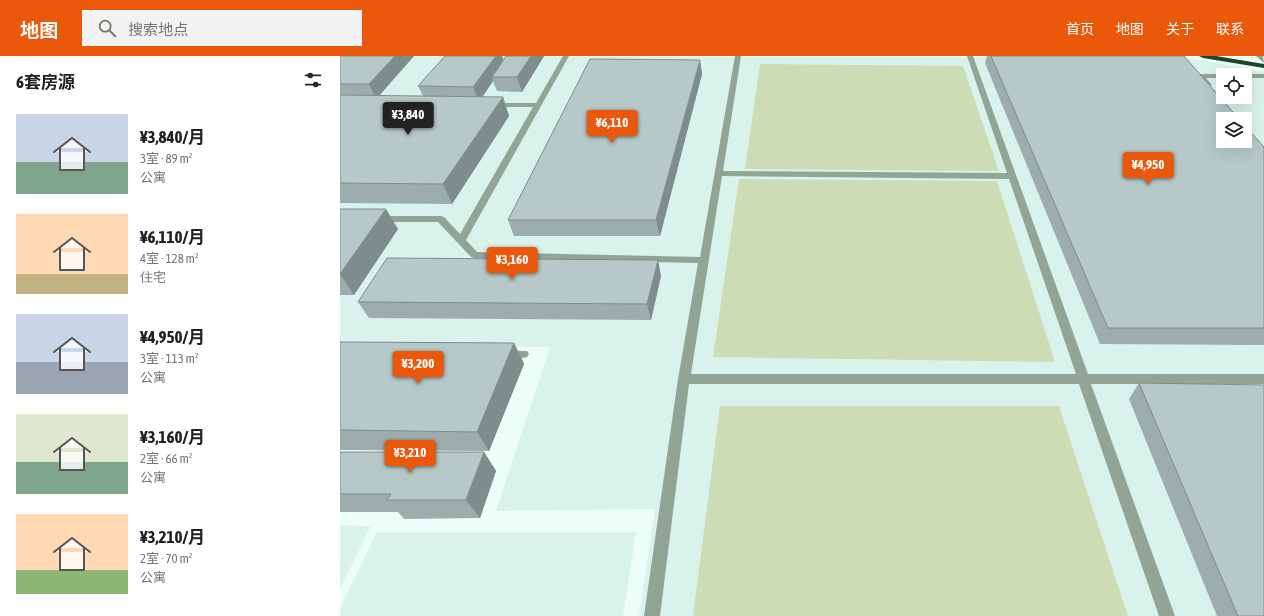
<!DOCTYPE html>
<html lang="zh">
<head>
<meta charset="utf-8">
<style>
	:root { --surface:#fff; --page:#f2f2f2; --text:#202124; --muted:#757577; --accent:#ea580c }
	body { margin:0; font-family:"Asap Condensed","Noto Sans SC",sans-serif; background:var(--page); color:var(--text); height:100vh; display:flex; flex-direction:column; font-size:15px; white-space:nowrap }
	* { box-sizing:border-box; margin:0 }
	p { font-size:13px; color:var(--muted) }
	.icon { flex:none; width:22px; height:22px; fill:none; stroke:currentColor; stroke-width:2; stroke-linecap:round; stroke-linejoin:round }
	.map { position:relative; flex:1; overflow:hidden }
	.drawer { display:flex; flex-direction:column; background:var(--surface); width:340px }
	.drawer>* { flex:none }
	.tools { position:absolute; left:876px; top:12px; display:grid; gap:8px }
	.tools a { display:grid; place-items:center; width:36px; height:36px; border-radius:0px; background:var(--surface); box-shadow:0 4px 16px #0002; font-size:20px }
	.price { position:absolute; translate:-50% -34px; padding:0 9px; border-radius:4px; background:var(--accent); color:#fff; font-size:13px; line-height:26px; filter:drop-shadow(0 1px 2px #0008) }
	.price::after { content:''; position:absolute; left:50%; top:24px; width:12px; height:9px; margin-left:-6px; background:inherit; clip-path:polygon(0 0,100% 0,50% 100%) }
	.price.selected { background:#222; color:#fff }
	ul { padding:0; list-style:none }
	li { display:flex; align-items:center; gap:12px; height:100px; padding:0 16px }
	li span { display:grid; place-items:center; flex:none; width:112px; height:80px; border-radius:0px; color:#555 }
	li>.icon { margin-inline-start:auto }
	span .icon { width:48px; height:48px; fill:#fffc; stroke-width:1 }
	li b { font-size:17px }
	h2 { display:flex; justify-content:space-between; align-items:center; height:48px; padding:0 16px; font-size:17px }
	header { display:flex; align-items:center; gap:24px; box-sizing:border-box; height:56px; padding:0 20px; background:var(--accent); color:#fff }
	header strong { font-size:19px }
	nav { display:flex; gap:22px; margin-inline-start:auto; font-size:14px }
	.search { width:280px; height:36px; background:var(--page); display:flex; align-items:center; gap:10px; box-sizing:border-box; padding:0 14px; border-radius:0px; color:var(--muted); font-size:15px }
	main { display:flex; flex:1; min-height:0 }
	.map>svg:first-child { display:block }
	.built { fill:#d9f2eb; fill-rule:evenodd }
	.green { fill:#ccddb6 }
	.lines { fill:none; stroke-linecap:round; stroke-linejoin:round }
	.service { fill:#92a496; fill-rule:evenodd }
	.motorway { fill:#1f462a; fill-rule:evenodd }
	.wall { fill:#9dacac }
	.shaded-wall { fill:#7f8c8c }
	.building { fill:#b6c8c8; stroke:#7f8c8c }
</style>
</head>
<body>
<header>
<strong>地图</strong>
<div class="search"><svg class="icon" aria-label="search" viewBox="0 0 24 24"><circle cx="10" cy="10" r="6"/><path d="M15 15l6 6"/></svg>搜索地点</div>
<nav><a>首页</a><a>地图</a><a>关于</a><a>联系</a></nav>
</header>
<main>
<section class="drawer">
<h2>6套房源<svg class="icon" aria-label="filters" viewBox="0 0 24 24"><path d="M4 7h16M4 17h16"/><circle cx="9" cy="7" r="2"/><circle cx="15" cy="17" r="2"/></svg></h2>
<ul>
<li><span style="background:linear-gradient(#c9d6e8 60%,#7fa58c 0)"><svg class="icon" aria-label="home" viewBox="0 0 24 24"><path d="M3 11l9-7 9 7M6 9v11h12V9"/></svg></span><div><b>¥3,840/月</b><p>3室 · 89 m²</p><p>公寓</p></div></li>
<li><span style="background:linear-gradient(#ffd9b3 75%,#c2b280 0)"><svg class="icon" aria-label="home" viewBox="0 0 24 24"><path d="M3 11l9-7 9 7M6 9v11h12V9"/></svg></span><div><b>¥6,110/月</b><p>4室 · 128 m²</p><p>住宅</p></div></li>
<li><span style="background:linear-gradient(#c9d6e8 60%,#9aa5b1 0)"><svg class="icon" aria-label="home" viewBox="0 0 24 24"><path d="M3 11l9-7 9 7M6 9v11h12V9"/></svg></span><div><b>¥4,950/月</b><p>3室 · 113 m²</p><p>公寓</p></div></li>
<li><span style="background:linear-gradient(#dfe7d0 60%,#7fa58c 0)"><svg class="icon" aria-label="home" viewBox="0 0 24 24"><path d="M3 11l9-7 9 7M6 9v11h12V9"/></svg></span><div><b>¥3,160/月</b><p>2室 · 66 m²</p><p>公寓</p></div></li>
<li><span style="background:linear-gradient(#ffd9b3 70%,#8fb573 0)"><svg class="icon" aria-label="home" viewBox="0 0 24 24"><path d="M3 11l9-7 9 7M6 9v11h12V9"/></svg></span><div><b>¥3,210/月</b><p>2室 · 70 m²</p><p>公寓</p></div></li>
</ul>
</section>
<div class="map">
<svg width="924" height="560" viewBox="0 0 924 560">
	<rect width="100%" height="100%" fill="#edfef9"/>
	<path class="built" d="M 0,0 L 824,1 L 860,4 L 924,16 L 924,560 L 299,560 L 315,453 L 156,455 L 210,291 L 0,290 ZM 883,19 L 905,19 L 905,41 L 883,41 ZM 883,63 L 905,63 L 905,85 L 883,85 Z
		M 0,469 L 31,470 L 0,533 Z
		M 37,476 L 296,476 L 283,560 L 0,560 L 0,552 Z"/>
	<path class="green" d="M 420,8 L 623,10 L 659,115 L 405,113 Z
		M 399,123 L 657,125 L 715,306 L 373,301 Z
		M 380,350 L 719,350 L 788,560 L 353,560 Z"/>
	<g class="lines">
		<path class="service" d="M 223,0 L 229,0 L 126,184 L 137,196 L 360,201 L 395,0 L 401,0 L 383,115 L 667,117 L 627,0 L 633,0 L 748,318 L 924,318 L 924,328 L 751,328 L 835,560 L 819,560 L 739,328 L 349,328 L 320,560 L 304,560 L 338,323 L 358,207 L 134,202 L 131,201 L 98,166 L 36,166 L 31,163 L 36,160 L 101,160 L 104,161 L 120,178 L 193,51 L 151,51 L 147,49 L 151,47 L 196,47 ZM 382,120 L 669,123 L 736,318 L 351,318 Z
			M 916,0 L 923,0 L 924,7 Z
			M 883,18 L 886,19 L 883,19 L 883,22 L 866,22 L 872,29 L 868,31 L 865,31 L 857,20 L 860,18 Z
			M 905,18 L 924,18 L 924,22 L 905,22 L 905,19 L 902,19 Z
			M 165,294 L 187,295 L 189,298 L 187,301 C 179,303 169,303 161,301 L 159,298 L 161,295 Z"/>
		<path class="motorway" d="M 859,0 L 876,0 L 924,8 L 924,12 L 863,2 Z"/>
	</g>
	<path class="wall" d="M 0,0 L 74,0 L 39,40 L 83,40 L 78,30 L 105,0 L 162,0 L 163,4 L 204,0 L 182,36 L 157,35 L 153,25 L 142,41 L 163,41 L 169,60 L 112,148 L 0,147 Z
		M 647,0 L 844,0 L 924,91 L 924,289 L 760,288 L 645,7 Z
		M 360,4 L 362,18 L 320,180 L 174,180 L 168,164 Z
		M 0,153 L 58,173 L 14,239 L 0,239 Z
		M 321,220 L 311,264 L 29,262 L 18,246 Z
		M 0,286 L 174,287 L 184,308 L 149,395 L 0,394 Z
		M 799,327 L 924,560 L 877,560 L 789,343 Z
		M 0,396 L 144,396 L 156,415 L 140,462 L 64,463 L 58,456 L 0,456 Z"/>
	<path class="shaded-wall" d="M 55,0 L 74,0 L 36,43 L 29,28 Z
		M 156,0 L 162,0 L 165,9 L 152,21 L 153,25 L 139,46 L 133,31 Z
		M 191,0 L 204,0 L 182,36 L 177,21 Z
		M 360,4 L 362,18 L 320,180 L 316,164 Z
		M 163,41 L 169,60 L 112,148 L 103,128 Z
		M 46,153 L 58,173 L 14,239 L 0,218 Z
		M 318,204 L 321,220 L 311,264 L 307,248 Z
		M 174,287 L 184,308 L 149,395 L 137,376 Z
		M 144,396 L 156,415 L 140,462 L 126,444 Z"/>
	<path class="building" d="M 0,0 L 55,0 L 29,28 L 0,28 Z
		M 105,0 L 156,0 L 133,31 L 78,30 Z
		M 166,0 L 191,0 L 177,21 L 152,21 Z
		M 651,0 L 844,0 L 899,63 L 883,63 L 883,85 L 905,85 L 905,70 L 924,91 L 924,272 L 768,272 Z
		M 250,3 L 360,4 L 316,164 L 168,164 Z
		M 0,39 L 163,41 L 103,128 L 0,127 Z
		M 0,153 L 46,153 L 0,218 Z
		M 47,202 L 318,204 L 307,248 L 18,246 Z
		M 0,286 L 174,287 L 137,376 L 0,374 Z
		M 799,327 L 924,329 L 924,560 L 898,560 Z
		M 0,396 L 144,396 L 126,444 L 47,444 L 51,438 L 0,438 Z"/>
</svg>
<div class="tools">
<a><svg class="icon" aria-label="locate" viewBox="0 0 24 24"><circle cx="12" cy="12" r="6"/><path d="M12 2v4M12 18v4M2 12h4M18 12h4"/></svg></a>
<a><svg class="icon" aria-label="layers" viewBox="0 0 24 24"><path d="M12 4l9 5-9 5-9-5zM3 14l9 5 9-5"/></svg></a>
</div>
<b class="price selected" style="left:68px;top:80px">¥3,840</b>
<b class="price" style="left:272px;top:88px">¥6,110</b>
<b class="price" style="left:808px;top:130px">¥4,950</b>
<b class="price" style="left:172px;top:225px">¥3,160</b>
<b class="price" style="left:78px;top:329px">¥3,200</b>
<b class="price" style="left:70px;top:418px">¥3,210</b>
</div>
</main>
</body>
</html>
